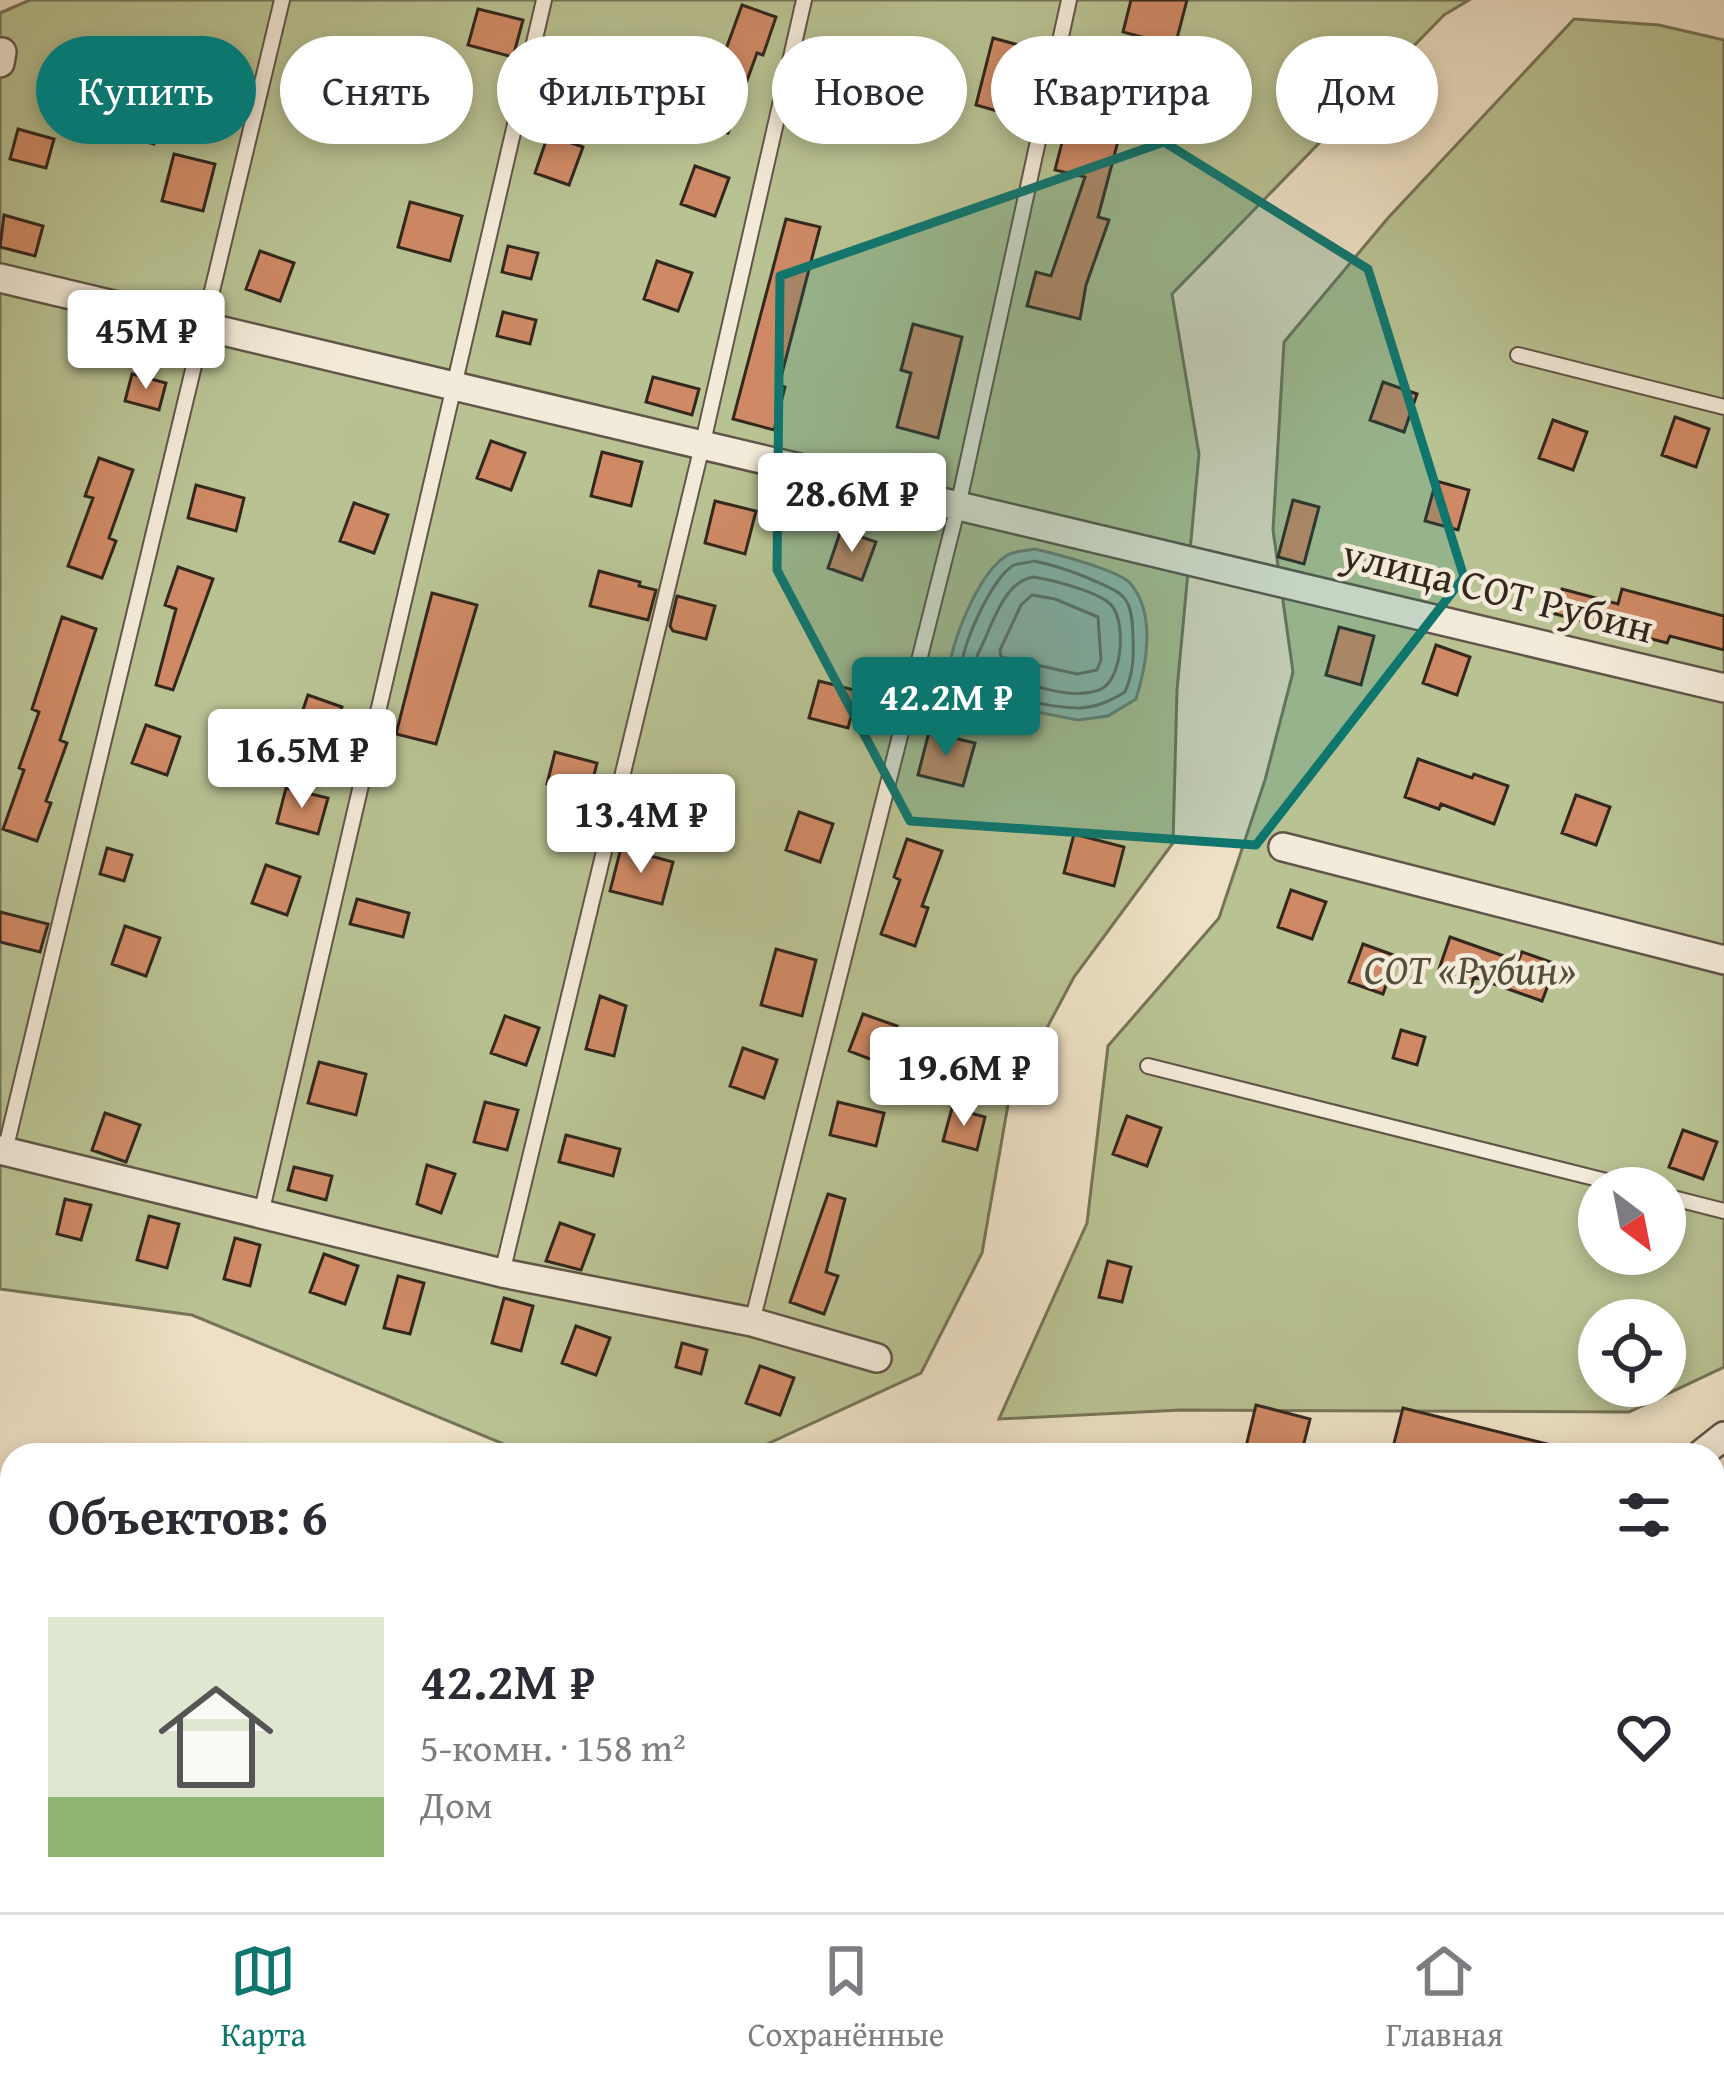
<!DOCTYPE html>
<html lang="ru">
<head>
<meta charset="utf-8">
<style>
	:root { --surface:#fff; --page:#f7f7f7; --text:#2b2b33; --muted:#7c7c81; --line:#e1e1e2; --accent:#0f766e }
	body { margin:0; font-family:"Gentium Book Plus",serif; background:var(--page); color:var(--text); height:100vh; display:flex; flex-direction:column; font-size:45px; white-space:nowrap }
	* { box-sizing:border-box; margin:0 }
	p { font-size:39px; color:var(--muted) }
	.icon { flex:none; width:66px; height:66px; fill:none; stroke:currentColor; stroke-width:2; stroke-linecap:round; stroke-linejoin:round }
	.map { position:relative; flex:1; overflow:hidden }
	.sheet { position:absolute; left:0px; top:1443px; width:1725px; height:471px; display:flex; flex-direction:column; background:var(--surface); border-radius:36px 36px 0 0; box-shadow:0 6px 18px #0003 }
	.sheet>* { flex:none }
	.top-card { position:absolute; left:36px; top:36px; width:1653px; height:108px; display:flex; gap:24px }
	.needle { width:78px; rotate:148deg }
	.fabs { position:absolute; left:1578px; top:1167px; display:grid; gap:24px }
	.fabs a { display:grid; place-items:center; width:108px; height:108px; border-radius:50%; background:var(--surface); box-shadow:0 6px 18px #0003; font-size:60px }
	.price { position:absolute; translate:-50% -102px; padding:0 27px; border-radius:12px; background:#fff; color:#222; font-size:39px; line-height:78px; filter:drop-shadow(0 3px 6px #0008) }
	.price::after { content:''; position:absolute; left:50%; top:72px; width:36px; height:27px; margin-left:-18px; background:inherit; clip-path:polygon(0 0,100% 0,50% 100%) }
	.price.selected { background:var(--accent); color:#fff }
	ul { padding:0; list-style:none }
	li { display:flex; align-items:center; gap:36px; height:300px; padding:0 48px }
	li+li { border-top:3px solid var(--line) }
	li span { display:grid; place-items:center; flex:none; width:336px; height:240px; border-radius:0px; color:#555 }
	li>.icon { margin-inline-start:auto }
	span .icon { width:144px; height:144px; fill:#fffc; stroke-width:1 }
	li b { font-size:51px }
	h2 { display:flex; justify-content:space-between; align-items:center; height:144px; padding:0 48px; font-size:51px }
	.chip { padding:0 42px; border-radius:54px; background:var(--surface); box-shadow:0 6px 18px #0003; font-size:42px; line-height:108px }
	.chip.selected { background:var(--accent); color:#fff }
	.dock { display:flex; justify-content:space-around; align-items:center; height:168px; border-top:3px solid var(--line); background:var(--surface); font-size:33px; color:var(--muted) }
	.dock a { display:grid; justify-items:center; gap:6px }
	.dock .selected { color:var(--accent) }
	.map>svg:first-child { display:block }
	.green { fill:#b9c293; stroke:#767458; stroke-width:3; fill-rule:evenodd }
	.water { fill:#99bdb1; stroke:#718176; stroke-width:3 }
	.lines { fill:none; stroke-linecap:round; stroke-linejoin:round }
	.shore { stroke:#667268; stroke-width:3 }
	.building { fill:#cf8a65; stroke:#34271e; stroke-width:3 }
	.service-casing { stroke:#625548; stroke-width:18 }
	.minor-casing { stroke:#625548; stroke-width:32 }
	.service { stroke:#f3ebd9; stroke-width:14 }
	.minor { stroke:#f3ebd9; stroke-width:27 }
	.marked { fill:#0f766e; fill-opacity:0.2; stroke:#0f766e; stroke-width:9; stroke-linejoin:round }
	.labels { text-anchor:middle; stroke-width:9; stroke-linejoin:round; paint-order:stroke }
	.street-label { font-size:42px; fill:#34271e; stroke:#f3ebd9 }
	.park-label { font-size:42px; font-style:italic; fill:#554e3b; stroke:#f3ebd9 }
</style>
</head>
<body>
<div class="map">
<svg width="1724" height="1912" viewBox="0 0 1724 1912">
	<rect width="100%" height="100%" fill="#ede0c4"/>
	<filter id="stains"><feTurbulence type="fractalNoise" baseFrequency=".00167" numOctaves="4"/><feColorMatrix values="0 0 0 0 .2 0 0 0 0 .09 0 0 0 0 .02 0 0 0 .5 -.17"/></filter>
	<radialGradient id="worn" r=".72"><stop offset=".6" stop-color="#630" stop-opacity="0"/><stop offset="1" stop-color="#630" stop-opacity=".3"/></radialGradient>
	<path class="green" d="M 30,0 L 1469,0 L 1444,15 L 1172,294 L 1199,454 L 1177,690 L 1173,843 L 1074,977 L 1009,1099 L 982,1253 L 921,1373 L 754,1450 L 516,1449 L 192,1315 L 0,1289 L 0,13 Z
		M 1574,19 L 1659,25 L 1724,40 L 1724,1367 L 1629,1412 L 1181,1410 L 999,1419 L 1087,1223 L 1108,1046 L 1219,918 L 1265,780 L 1293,672 L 1273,530 L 1284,342 L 1388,218 ZM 1599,1188 L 1665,1188 L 1665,1254 L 1599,1254 ZM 1599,1320 L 1665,1320 L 1665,1386 L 1599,1386 Z"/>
	<path class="water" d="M 1034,549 C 1053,553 1118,570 1130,583 C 1156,613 1147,664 1136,699 L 1108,716 L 1078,720 L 975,700 L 948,676 C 951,643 977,575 1006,556 C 1013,551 1025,551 1034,549 Z"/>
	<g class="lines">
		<path class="shore" d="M 1034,561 C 1054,565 1069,570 1088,578 C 1124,594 1132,594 1133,637 C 1134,658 1133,673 1125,692 C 1110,701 1097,707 1080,708 C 1047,708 985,693 961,672 C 960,648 992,577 1014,565 C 1016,564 1032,562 1034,561 Z
			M 1034,577 C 1052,580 1101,592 1112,606 C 1126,623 1123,681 1099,690 C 1065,702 1022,679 988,674 L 977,666 L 977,656 C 991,630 1002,581 1034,577 Z
			M 1032,595 L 1055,599 L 1098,617 L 1101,660 L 1097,670 L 1077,674 L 1001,657 L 1000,650 L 1021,605 Z"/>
	</g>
	<path class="building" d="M 1131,0 L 1187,0 L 1175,46 L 1123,32 Z
		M 742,5 L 776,17 L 763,55 L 757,53 L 728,133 L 693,121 L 707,83 L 713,85 Z
		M 478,9 L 523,20 L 513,57 L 468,45 Z
		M 993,38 L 1022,46 L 1004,113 L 976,105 Z
		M 821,40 L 869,53 L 863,78 L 814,65 Z
		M 193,68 L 228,80 L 214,117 L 179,105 Z
		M 126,108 L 162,116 L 154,144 L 119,135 Z
		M 1104,121 L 1122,126 L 1098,217 L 1109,220 L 1086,285 L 1080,319 L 1027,306 L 1036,272 L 1051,276 L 1085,177 L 1055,170 L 1067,123 L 1101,131 Z
		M 18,129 L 54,139 L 46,168 L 10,159 Z
		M 548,135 L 583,147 L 569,185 L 535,173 Z
		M 174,154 L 215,164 L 203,211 L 162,201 Z
		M 695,166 L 729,178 L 715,216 L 681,204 Z
		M 410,202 L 462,216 L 450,261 L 398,247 Z
		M 4,215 L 43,226 L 35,256 L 0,247 Z
		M 786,219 L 820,227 L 779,385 L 785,387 L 774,430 L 733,419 Z
		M 508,246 L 538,253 L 531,279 L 502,272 Z
		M 260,251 L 294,263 L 280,301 L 246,289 Z
		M 657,261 L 692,273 L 678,311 L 644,299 Z
		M 503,312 L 536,320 L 530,344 L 497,336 Z
		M 913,324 L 962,337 L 938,438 L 897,427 L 911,373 L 901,370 Z
		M 132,374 L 166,383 L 159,410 L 125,401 Z
		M 653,377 L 699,389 L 692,415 L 646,402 Z
		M 1383,382 L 1417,394 L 1404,432 L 1370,420 Z
		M 1675,417 L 1709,429 L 1696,467 L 1662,455 Z
		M 1553,420 L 1587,432 L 1573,470 L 1539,458 Z
		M 491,441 L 525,453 L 511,490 L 477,478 Z
		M 602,452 L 642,462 L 631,506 L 591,496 Z
		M 99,458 L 133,470 L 109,538 L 116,541 L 102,578 L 68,566 L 93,498 L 85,496 Z
		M 1436,481 L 1469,490 L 1458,530 L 1425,521 Z
		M 196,485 L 244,498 L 236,531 L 188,518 Z
		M 1293,500 L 1319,507 L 1304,564 L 1278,557 Z
		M 715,501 L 756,511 L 745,554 L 705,543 Z
		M 354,503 L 388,515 L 374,553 L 340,541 Z
		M 841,530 L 876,542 L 862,580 L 828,568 Z
		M 178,567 L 213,579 L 173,690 L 156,685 L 176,609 L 165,605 Z
		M 599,571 L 640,582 L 639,586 L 656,590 L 648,620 L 590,606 Z
		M 1562,589 L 1618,604 L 1622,589 L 1724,616 L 1724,650 L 1670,636 L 1667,643 L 1555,614 Z
		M 432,593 L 477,605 L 436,744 L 396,734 Z
		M 677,596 L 715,606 L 706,639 L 673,631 L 670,626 Z
		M 62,617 L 96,629 L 60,740 L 67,743 L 46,801 L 51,803 L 37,841 L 3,829 L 24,770 L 19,768 L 39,712 L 32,709 Z
		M 1339,627 L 1374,636 L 1361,685 L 1326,675 Z
		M 1436,645 L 1470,657 L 1457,695 L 1423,683 Z
		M 819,681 L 858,691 L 848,728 L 809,718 Z
		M 308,695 L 342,707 L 329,745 L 295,733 Z
		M 146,725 L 180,737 L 167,775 L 132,763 Z
		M 929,732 L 975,743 L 963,786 L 918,775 Z
		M 555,752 L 597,763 L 589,795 L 547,784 Z
		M 1418,759 L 1472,778 L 1474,774 L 1508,786 L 1494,824 L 1441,804 L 1439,809 L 1405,797 Z
		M 286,788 L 328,798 L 318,834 L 277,823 Z
		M 1576,795 L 1610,807 L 1596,845 L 1562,833 Z
		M 799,812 L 833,824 L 820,862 L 786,850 Z
		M 1074,834 L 1124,847 L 1114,886 L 1064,873 Z
		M 907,839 L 942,851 L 922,906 L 928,908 L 915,946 L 881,934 L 900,880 L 894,877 Z
		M 107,848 L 132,855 L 124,881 L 100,874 Z
		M 621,848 L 673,862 L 662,904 L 610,891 Z
		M 266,865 L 300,877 L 287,915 L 252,903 Z
		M 1291,890 L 1326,902 L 1312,939 L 1278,927 Z
		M 357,899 L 409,913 L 403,937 L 350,924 Z
		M 0,912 L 48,924 L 40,952 L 0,942 Z
		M 125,926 L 160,938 L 146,976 L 112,964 Z
		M 1450,937 L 1518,961 L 1522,952 L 1556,964 L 1542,1001 L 1474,977 L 1471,987 L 1437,975 Z
		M 1363,944 L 1396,956 L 1383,994 L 1349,982 Z
		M 776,949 L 816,960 L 802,1016 L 761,1005 Z
		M 600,996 L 626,1006 L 614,1056 L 586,1049 Z
		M 863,1014 L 897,1026 L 883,1064 L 849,1051 Z
		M 505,1016 L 539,1028 L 526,1065 L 491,1053 Z
		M 1401,1030 L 1425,1037 L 1417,1065 L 1393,1058 Z
		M 743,1048 L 777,1060 L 764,1098 L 730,1086 Z
		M 319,1062 L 366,1074 L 356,1115 L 308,1103 Z
		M 485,1102 L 518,1110 L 507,1150 L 474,1142 Z
		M 838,1102 L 884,1113 L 876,1146 L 830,1135 Z
		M 952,1108 L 985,1117 L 977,1150 L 943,1141 Z
		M 105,1113 L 140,1125 L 126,1162 L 92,1150 Z
		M 1127,1116 L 1161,1128 L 1147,1166 L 1113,1154 Z
		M 1683,1130 L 1717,1142 L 1703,1179 L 1669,1167 Z
		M 566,1135 L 620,1149 L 613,1176 L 559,1162 Z
		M 427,1165 L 455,1174 L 441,1213 L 417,1204 Z
		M 294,1167 L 332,1176 L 326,1200 L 288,1190 Z
		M 828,1194 L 845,1199 L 826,1272 L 838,1276 L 824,1314 L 790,1302 Z
		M 65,1199 L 91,1205 L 81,1240 L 57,1234 Z
		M 149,1216 L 179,1224 L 167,1268 L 137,1260 Z
		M 560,1223 L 594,1235 L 581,1270 L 546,1261 Z
		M 235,1238 L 260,1245 L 250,1286 L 224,1279 Z
		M 324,1254 L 358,1266 L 345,1304 L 310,1292 Z
		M 1108,1261 L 1131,1267 L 1122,1302 L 1099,1297 Z
		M 398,1276 L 424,1283 L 410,1334 L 384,1328 Z
		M 504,1298 L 533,1306 L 521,1351 L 492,1343 Z
		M 576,1326 L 610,1338 L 596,1375 L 562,1363 Z
		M 682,1343 L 707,1350 L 701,1374 L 676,1367 Z
		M 760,1366 L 794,1378 L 780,1415 L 746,1403 Z
		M 1256,1405 L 1310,1419 L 1301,1455 L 1244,1455 Z
		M 1403,1408 L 1555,1446 L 1554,1455 L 1391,1455 Z"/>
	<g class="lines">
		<g class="service-casing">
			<path id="service" d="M 1518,355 L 1724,407
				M 1148,1066 L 1634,1188
				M 5,1151 L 282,0
				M 1665,1196 L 1724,1211
				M 261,1214 L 544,0
				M 502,1273 L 703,442 L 804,0
				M 752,1322 L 958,506 L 1069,0
				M 0,1561 L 12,1564
				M 1052,1912 L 1055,1902"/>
		</g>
		<g class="minor-casing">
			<path id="minor" d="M 0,63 L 2,52
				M 0,278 L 1724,688
				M 1283,847 L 1724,960
				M 0,1150 L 502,1273 L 752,1322 L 877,1358
				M 1700,1455 L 1724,1436
				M 1513,1912 L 1517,1902"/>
		</g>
		<use href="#service" class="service"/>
		<use href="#minor" class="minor"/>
	</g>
	<path class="marked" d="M 1164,142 L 1368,269 L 1464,577 L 1256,845 L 910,821 L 777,570 L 780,276 Z"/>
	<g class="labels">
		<g class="street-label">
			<text transform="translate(1498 590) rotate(14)" y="15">улица СОТ Рубин</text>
		</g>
		<g class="park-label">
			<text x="1470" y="984">СОТ «Рубин»</text>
		</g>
	</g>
	<rect width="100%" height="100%" filter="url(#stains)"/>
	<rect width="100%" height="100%" fill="url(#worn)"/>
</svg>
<div class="fabs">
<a><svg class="needle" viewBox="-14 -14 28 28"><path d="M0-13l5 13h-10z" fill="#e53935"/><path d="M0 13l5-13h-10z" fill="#7c7c81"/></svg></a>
<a><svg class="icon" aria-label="locate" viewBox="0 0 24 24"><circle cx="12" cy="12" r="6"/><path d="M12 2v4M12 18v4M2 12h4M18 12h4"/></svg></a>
</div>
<b class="price" style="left:146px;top:392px">45M ₽</b>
<b class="price" style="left:852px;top:555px">28.6M ₽</b>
<b class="price selected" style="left:946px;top:759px">42.2M ₽</b>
<b class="price" style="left:302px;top:811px">16.5M ₽</b>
<b class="price" style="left:641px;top:876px">13.4M ₽</b>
<b class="price" style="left:964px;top:1129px">19.6M ₽</b>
<div class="top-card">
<a class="chip selected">Купить</a>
<a class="chip">Снять</a>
<a class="chip">Фильтры</a>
<a class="chip">Новое</a>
<a class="chip">Квартира</a>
<a class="chip">Дом</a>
</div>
<section class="sheet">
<h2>Объектов: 6<svg class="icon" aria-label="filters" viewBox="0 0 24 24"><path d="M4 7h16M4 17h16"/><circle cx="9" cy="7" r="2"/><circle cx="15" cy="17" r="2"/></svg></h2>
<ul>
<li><span style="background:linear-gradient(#dfe7d0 75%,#8fb573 0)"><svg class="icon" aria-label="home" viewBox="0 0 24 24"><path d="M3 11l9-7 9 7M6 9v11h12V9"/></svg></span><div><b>42.2M ₽</b><p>5-комн. · 158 m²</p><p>Дом</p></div><svg class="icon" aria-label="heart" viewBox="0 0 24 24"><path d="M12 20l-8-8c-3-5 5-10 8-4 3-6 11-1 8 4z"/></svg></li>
</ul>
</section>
</div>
<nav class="dock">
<a class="selected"><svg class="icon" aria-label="map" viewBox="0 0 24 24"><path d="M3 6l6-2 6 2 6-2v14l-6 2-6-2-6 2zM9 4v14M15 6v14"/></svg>Карта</a>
<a><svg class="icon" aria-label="saved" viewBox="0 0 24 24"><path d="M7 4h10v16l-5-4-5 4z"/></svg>Сохранённые</a>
<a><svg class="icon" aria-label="home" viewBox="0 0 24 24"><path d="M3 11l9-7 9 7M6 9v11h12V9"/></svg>Главная</a>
</nav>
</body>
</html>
